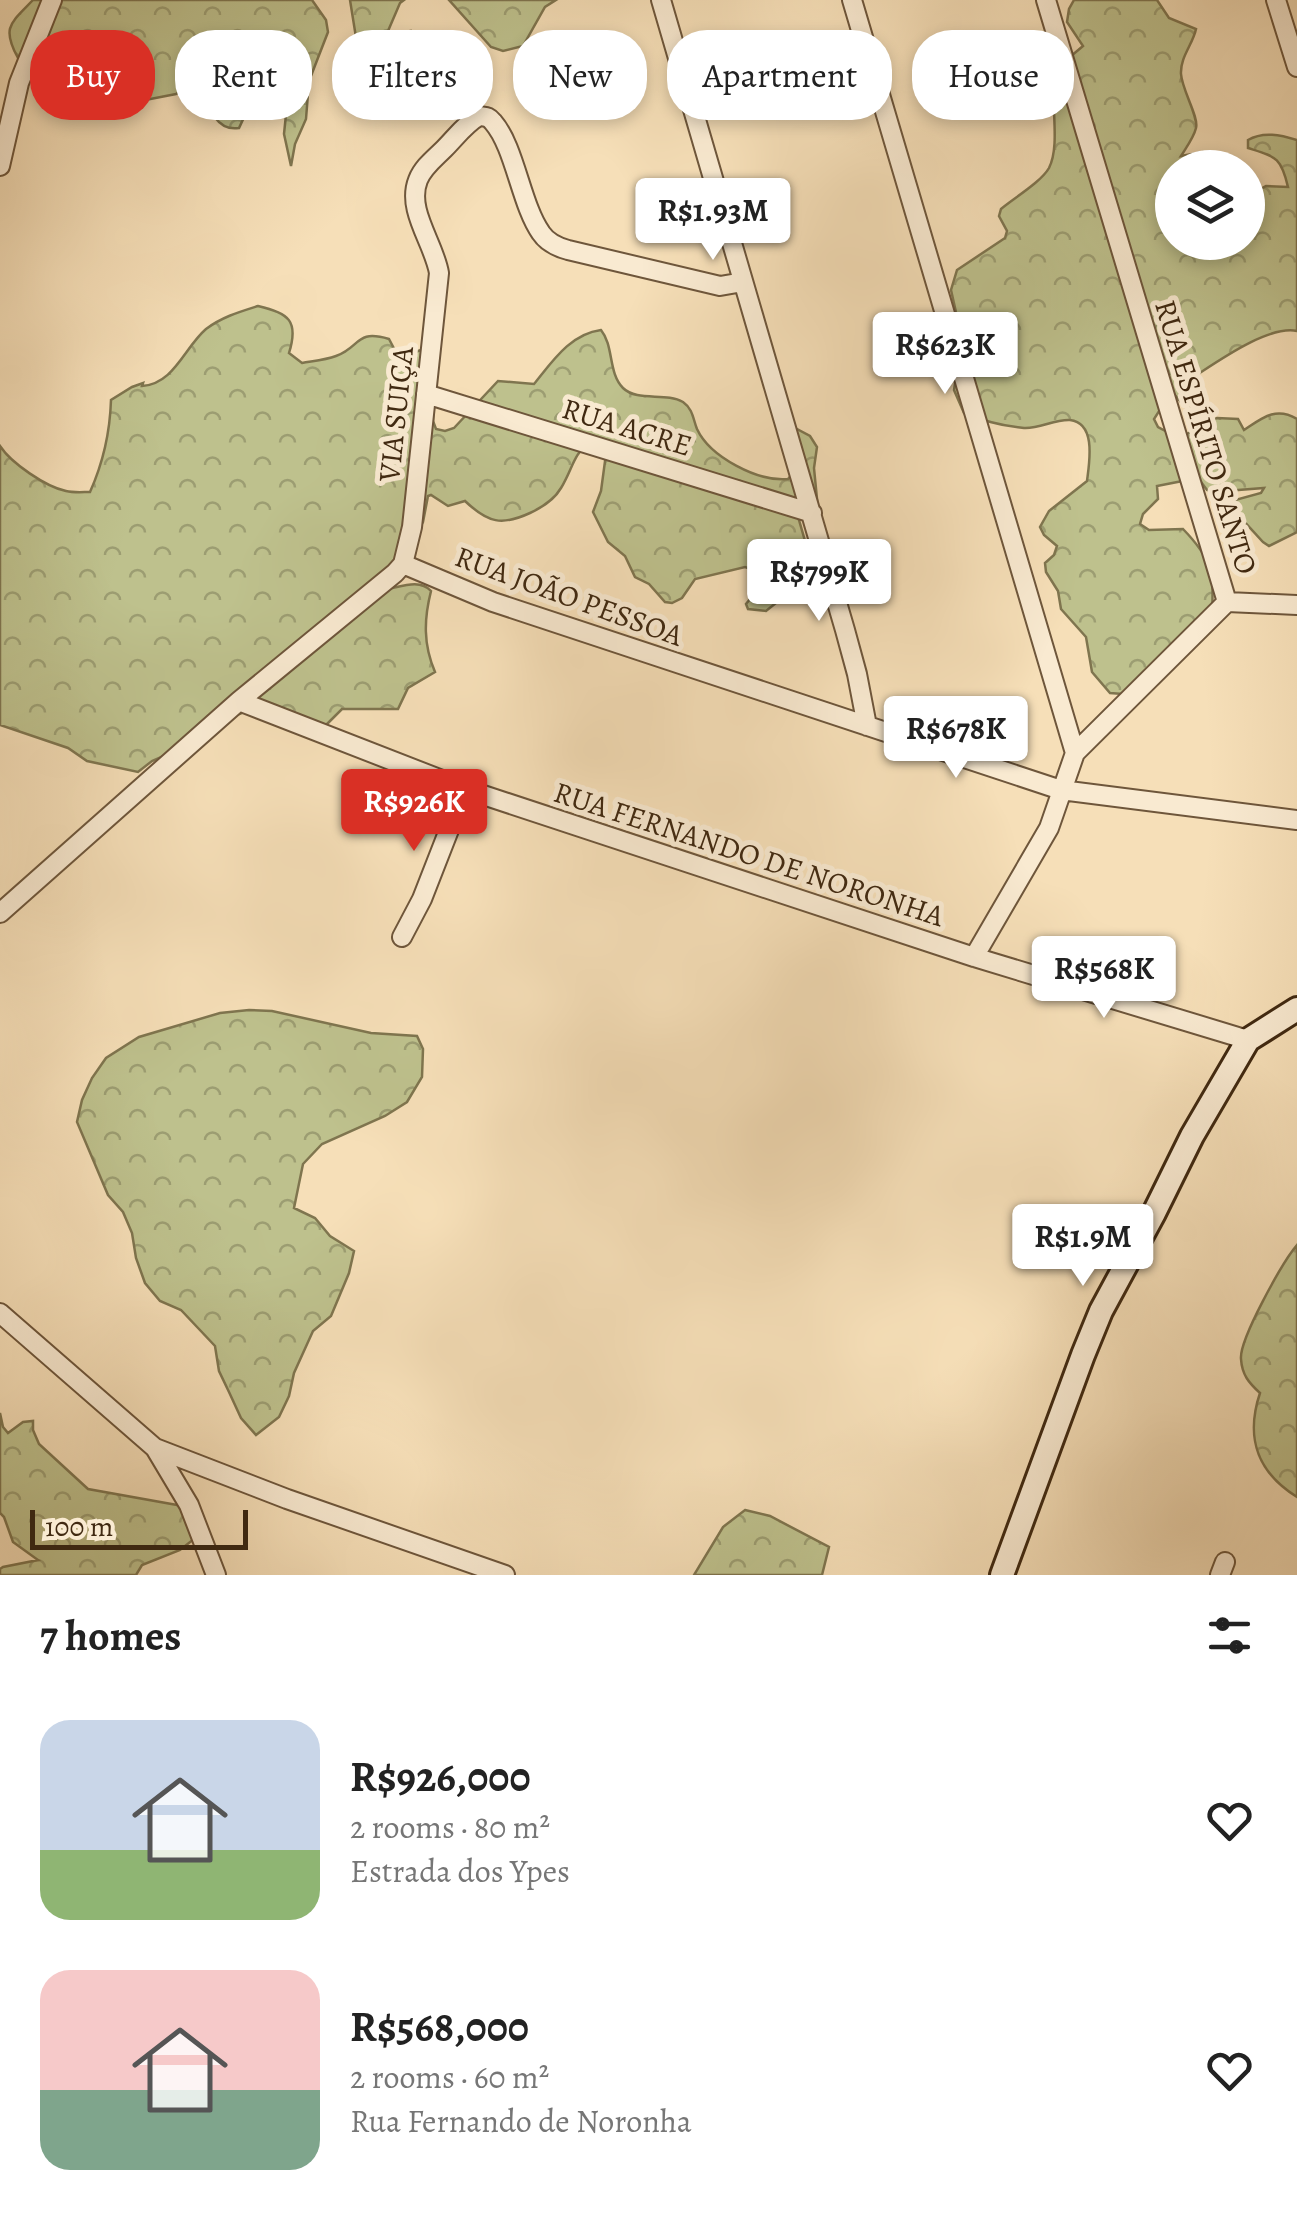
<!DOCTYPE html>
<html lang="en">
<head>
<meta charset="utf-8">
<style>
	:root { --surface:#fff; --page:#f2f2f2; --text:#222; --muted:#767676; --accent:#d93025 }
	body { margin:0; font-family:Alegreya,serif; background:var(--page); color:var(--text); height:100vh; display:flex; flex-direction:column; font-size:38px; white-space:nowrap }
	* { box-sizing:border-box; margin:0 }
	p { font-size:32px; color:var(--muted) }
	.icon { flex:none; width:55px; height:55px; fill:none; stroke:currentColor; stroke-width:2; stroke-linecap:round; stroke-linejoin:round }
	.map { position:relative; height:1575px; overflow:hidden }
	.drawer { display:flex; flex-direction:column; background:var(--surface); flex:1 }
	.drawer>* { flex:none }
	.guide { position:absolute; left:30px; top:30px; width:1238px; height:90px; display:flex; gap:20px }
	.controls { position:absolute; left:1155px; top:150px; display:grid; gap:20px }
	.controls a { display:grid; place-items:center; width:110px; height:110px; border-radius:50%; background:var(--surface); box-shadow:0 5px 15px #0003; font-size:50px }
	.scale { position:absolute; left:30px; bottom:25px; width:218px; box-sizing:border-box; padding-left:10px; border:5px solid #402911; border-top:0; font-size:28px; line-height:35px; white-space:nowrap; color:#402911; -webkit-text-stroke:8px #f9ead1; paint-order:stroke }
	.price { position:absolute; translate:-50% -85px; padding:0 22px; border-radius:10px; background:#fff; color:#222; font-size:32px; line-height:65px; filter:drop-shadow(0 2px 5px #0008) }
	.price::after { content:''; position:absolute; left:50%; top:60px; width:30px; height:22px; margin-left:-15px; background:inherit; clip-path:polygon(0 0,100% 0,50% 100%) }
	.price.current { background:var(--accent); color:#fff }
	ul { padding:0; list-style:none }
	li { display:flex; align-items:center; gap:30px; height:250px; padding:0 40px }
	li span { display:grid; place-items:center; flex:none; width:280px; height:200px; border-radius:30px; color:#555 }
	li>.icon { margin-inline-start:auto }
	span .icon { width:120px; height:120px; fill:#fffc; stroke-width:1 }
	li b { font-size:42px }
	h2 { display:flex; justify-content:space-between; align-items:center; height:120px; padding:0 40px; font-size:42px }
	.chip { padding:0 35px; border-radius:40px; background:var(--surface); box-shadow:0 5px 15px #0003; font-size:35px; line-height:90px }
	.chip.current { background:var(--accent); color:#fff }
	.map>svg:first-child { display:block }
	.forest { fill:url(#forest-crowns); stroke:#7f754f; stroke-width:2.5 }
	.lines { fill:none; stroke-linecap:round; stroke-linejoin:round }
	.minor-casing { stroke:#6e563b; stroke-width:22 }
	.secondary-casing { stroke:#402911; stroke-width:28 }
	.minor { stroke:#f9ead1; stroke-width:18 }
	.secondary { stroke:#f9ead1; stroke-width:22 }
	.labels { text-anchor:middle; stroke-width:10; stroke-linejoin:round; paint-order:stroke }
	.street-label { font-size:30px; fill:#402911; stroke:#f9ead1 }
</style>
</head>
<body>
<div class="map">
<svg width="1297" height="1575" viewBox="0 0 1297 1575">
	<defs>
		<pattern id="forest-crowns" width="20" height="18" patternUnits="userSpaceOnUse" patternTransform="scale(2.5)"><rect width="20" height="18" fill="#bec18d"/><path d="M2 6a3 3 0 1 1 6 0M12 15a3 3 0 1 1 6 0" fill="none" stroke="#9c9d72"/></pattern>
	</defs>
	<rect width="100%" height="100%" fill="#f6dfb8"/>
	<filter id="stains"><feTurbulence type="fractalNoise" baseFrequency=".002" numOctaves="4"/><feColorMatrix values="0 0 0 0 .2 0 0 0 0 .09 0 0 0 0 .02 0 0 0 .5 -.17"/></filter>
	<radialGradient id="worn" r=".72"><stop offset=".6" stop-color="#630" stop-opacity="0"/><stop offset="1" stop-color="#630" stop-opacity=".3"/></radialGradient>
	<path class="forest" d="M 33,0 L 312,0 L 326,20 L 328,32 L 309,81 L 306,119 L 295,144 L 291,166 L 284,134 L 287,105 L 284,101 L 258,102 L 246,113 L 239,128 C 213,132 208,102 201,82 L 176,94 L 130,103 L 118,99 L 107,80 L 89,65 L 31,62 L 18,58 C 1,27 11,23 33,0 Z
		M 350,0 L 404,0 L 400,3 L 388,31 L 392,34 L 410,31 L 405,45 L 386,59 L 364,56 L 358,50 Z
		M 449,0 L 556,0 L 545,7 L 523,46 L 503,51 L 491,47 Z
		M 1074,0 L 1157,0 L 1169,18 L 1196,29 C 1193,44 1180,57 1181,74 C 1182,90 1199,117 1196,128 C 1194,137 1186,148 1181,156 L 1203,152 L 1210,155 L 1210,167 L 1172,168 L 1172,242 L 1248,242 L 1248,196 L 1266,186 L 1288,187 C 1281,157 1276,157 1248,148 L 1248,140 C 1263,131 1281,135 1297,140 L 1297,331 C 1268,325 1217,362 1192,378 C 1189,388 1195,396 1191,406 L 1185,407 L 1174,394 L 1170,394 L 1154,419 L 1158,427 L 1179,438 L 1217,418 L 1238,419 L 1244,430 C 1262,418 1276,406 1297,419 L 1297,532 L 1269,546 L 1263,542 L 1230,506 L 1235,500 L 1261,493 L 1264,488 L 1213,492 L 1207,490 L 1198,478 L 1157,486 L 1158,499 L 1143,514 L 1140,524 L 1149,530 L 1183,529 C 1216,563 1213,575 1212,620 L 1123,694 L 1110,693 L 1092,672 L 1086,637 L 1061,609 L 1058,591 L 1046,572 L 1045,563 L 1054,555 L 1057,546 L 1044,535 L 1040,527 L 1049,511 L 1087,481 C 1089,464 1097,423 1070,420 C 1055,419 1039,429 1024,428 C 1003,426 983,421 964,413 L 954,390 L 962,339 L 951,290 L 957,270 L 1005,238 L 1007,231 L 999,216 L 1001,209 C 1014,198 1041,182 1049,168 C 1063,140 1045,87 1060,67 C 1066,59 1075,53 1083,46 L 1067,22 L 1069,9 Z
		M 258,306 C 289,313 299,321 289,353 L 302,363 C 313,361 325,360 336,356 C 361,347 355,329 389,339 L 399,358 L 432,346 L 435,358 L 433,421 L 436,429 L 445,431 L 454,428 L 498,381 L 534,384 C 552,362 570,334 601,330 C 614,346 608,373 623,388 C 637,402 666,392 683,402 C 693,409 693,419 697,429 C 710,457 758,482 788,479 L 793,473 L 795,428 L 810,436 L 817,447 L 814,468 L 818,509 L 797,513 L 805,541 L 802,578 L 807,596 L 803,593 L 781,599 L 766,611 L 748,609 L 746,604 L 764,582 L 757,571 L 745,567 L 695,579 L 682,598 L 672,603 L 665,602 L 649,584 L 635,577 L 625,556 L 608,542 L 593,512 L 601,491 L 606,454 L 590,440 C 572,457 573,468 561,488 C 554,500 543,507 530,513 C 502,526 488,523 465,501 L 448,506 L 431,495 L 428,496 L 423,522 L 383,585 L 388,589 C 403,586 420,579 431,591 C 424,619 423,644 435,672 L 408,688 L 398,709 L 342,709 L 324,727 L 252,709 L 234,716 L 189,745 L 152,761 L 138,772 L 87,761 L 68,748 L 0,725 L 0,446 C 11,463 46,487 66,491 C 74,493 83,492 90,492 C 103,463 110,432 111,400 L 132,387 L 143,383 L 142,386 C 174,384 184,348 206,329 C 222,317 239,312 258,306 Z
		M 249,1010 L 272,1011 L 371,1033 L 417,1036 L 423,1049 L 422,1077 L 407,1102 L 385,1116 L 322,1144 L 303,1164 L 294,1208 L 315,1218 L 330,1236 L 354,1251 L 349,1273 L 331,1316 L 313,1331 L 294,1373 L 289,1396 L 279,1417 L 256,1435 L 241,1418 L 229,1392 L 219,1371 L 215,1346 L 181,1310 L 160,1301 L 145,1283 L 136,1258 L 132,1233 L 123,1212 L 108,1195 L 77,1122 L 82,1100 L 92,1078 L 106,1058 L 139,1037 L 220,1013 Z
		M 1297,1245 L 1297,1497 C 1257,1472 1245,1438 1260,1393 C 1249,1383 1242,1375 1241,1359 C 1239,1340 1283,1261 1297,1245 Z
		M 0,1413 L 3,1427 L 8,1433 L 23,1422 L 33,1421 L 33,1430 L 39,1444 L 88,1489 L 177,1505 L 189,1510 L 194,1539 L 180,1550 L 142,1565 L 136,1575 L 0,1575 L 0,1569 L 3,1567 L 38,1560 L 13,1542 L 4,1517 L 0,1513 Z
		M 745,1510 L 770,1516 L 829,1547 L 822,1575 L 694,1575 L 723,1527 Z"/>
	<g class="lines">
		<g class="minor-casing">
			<path id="minor" d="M 661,0 L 845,630 L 857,674 L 867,726
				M 852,0 L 1075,753
				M 1046,0 L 1227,602
				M 1276,0 L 1297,67
				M 0,166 L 19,83 L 52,0
				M 426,394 L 812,513
				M 403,564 L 493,602 L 1061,790 L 1297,820
				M 1227,602 L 1297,605
				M 239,701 L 465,789 L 974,957 L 1248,1040
				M 0,913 L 239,701 L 395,573 L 403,564 L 412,527 L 439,273 C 434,243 406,210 418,180 C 423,167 435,158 444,149 C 456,137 465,124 479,116 C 486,117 488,116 493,122 C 515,147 521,205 541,233 C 547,242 557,247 568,250 L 720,286 L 743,282
				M 402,937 L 422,899 L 465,789
				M 974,957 L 1049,828 L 1075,753 L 1227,602
				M 0,1313 L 155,1448 L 287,1499 L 505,1575
				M 155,1448 L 189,1505 L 216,1575
				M 1220,1575 L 1225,1562"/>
		</g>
		<g class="secondary-casing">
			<path id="secondary" d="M 1002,1575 L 1083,1355 L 1101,1311 L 1154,1213 L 1192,1136 L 1248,1040 L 1297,1009"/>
		</g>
		<use href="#minor" class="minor"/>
		<use href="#secondary" class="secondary"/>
	</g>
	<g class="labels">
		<g class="street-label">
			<text transform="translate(396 414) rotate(-84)" y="10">VIA SUIÇA</text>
			<text transform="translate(627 427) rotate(17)" y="10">RUA ACRE</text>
			<text transform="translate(1206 437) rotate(73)" y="10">RUA ESPÍRITO SANTO</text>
			<text transform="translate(569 596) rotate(20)" y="10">RUA JOÃO PESSOA</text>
			<text transform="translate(749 854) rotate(18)" y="10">RUA FERNANDO DE NORONHA</text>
		</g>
	</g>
	<rect width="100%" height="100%" filter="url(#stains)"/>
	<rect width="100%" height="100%" fill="url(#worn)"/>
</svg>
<div class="controls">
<a><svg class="icon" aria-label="layers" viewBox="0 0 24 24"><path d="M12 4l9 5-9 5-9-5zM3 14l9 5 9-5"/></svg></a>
</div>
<div class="scale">100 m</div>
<b class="price" style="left:713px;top:263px">R$1.93M</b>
<b class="price" style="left:945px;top:397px">R$623K</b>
<b class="price" style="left:819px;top:624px">R$799K</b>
<b class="price" style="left:956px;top:781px">R$678K</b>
<b class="price current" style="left:414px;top:854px">R$926K</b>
<b class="price" style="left:1104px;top:1021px">R$568K</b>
<b class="price" style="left:1083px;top:1289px">R$1.9M</b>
<div class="guide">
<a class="chip current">Buy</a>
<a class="chip">Rent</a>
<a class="chip">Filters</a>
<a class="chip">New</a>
<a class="chip">Apartment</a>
<a class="chip">House</a>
</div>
</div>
<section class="drawer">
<h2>7 homes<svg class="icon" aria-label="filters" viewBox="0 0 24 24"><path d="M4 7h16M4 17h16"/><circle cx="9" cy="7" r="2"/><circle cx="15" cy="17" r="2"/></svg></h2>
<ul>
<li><span style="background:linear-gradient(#c9d6e8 65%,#8fb573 0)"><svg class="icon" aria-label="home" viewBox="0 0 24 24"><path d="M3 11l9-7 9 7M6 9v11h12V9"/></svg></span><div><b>R$926,000</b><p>2 rooms · 80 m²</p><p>Estrada dos Ypes</p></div><svg class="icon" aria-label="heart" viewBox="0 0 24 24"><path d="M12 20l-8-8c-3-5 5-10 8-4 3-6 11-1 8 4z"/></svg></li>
<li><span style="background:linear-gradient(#f6c9c9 60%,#7fa58c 0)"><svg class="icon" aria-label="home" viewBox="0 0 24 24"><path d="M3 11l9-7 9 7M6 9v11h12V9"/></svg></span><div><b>R$568,000</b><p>2 rooms · 60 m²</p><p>Rua Fernando de Noronha</p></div><svg class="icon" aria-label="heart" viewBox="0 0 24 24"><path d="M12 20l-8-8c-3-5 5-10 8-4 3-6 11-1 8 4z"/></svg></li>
</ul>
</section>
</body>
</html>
